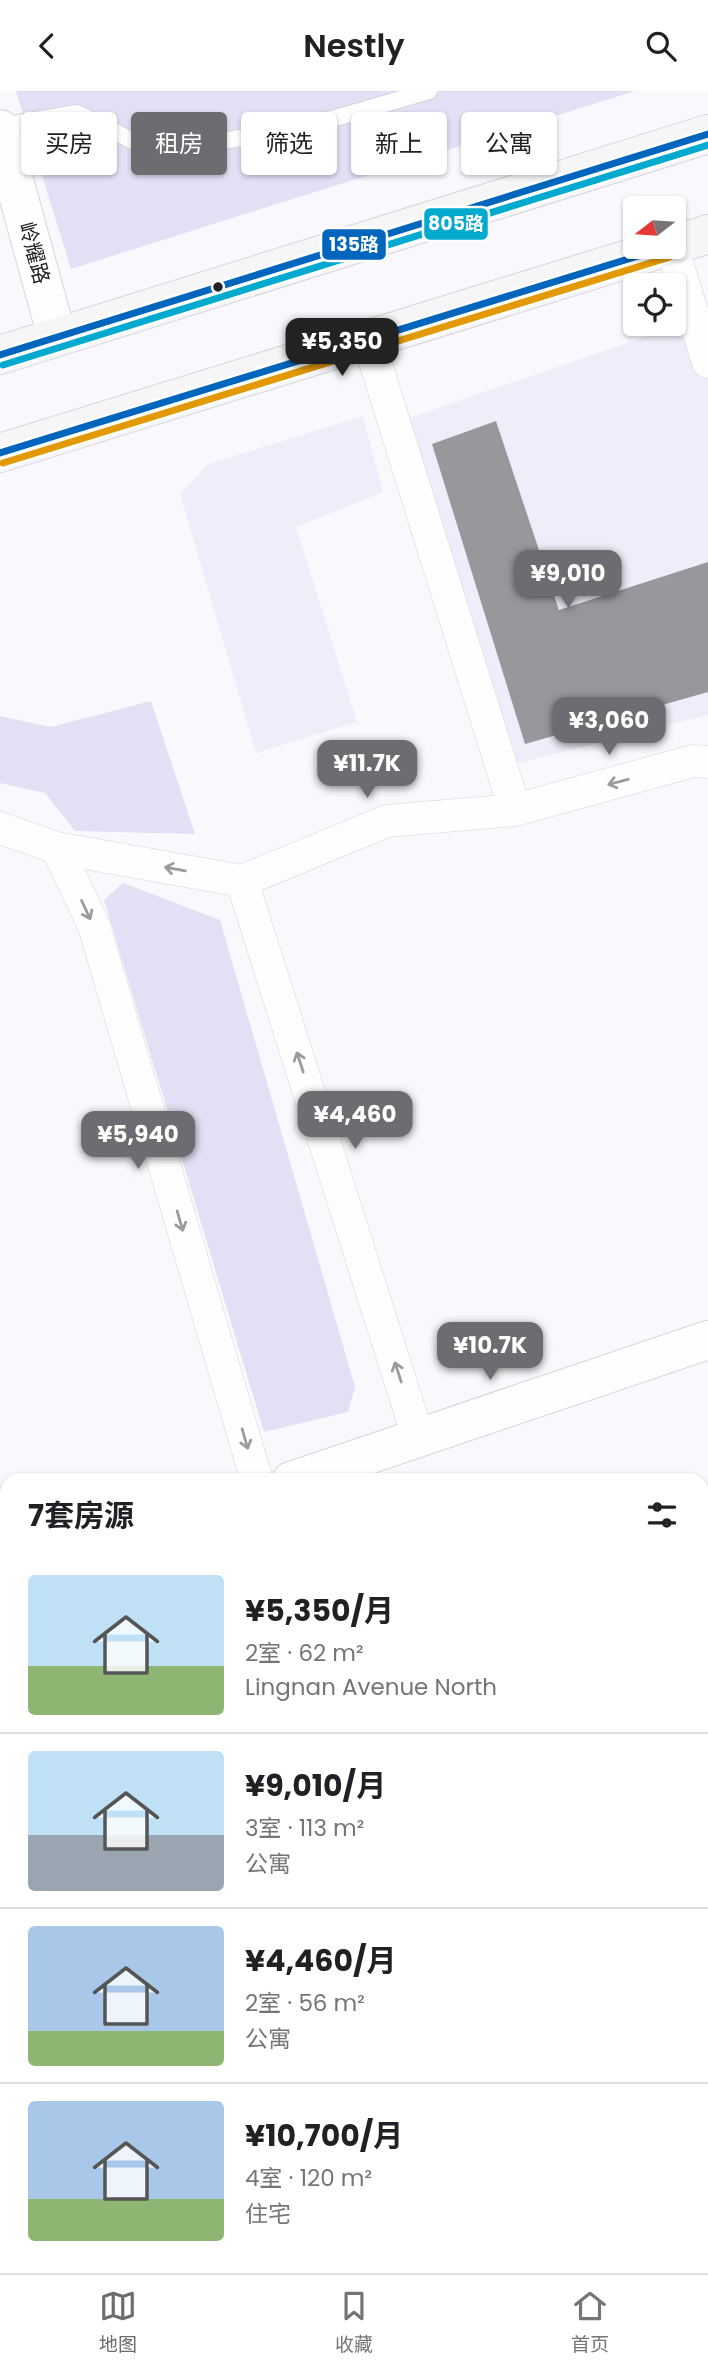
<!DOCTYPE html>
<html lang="zh">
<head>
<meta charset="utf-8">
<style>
	:root { --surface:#fff; --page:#f6f6f6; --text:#202124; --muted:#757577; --line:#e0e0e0; --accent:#6d6d71 }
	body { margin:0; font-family:Poppins,"Noto Sans SC",sans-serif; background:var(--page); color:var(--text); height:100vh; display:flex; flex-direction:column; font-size:26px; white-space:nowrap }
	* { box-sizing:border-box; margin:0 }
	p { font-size:23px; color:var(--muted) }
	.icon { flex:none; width:38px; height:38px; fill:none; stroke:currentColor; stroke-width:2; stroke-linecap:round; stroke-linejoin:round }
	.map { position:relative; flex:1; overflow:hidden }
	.details { position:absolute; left:0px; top:1382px; width:709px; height:800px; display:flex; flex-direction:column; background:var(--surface); border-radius:21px 21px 0 0; box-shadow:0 2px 5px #0004 }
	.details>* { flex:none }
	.banner { position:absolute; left:21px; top:21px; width:667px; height:63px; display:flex; gap:14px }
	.needle { width:46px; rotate:253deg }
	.tools { position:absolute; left:623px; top:105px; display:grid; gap:14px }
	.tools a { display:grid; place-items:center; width:63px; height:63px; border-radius:7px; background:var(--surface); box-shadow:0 2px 5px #0004; font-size:35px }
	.price { position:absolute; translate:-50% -60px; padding:0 16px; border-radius:14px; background:var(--accent); color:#fff; font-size:23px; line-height:46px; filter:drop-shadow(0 2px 4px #0008) }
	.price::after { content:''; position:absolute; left:50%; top:42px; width:21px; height:16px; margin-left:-10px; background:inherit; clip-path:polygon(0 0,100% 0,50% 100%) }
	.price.current { background:#222; color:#fff }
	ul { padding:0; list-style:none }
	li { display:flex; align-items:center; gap:21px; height:175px; padding:0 28px }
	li+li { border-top:2px solid var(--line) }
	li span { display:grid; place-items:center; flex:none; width:196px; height:140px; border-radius:7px; color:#555 }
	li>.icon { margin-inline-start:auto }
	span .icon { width:84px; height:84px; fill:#fffc; stroke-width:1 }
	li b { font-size:30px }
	h2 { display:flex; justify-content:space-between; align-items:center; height:84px; padding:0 28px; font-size:30px }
	.pill { padding:0 24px; border-radius:7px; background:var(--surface); box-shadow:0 2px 5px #0004; font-size:24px; line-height:63px }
	.pill.current { background:var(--accent); color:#fff }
	header { display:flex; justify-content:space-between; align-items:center; height:91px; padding:0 28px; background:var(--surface); font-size:32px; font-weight:600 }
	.tabs { display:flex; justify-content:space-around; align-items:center; height:98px; border-top:2px solid var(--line); background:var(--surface); font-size:19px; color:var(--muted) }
	.tabs a { display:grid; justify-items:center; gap:4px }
	.tabs .current { color:var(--accent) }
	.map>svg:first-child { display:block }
	.built { fill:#eeedf9 }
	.green { fill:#e1e0f5 }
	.building { fill:#98989c }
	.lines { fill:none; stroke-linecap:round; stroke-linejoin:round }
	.service-casing { stroke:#d6d5d9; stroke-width:18 }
	.minor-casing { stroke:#d6d5d9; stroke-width:33 }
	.tertiary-casing { stroke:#d6d5d9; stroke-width:40 }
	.secondary-casing { stroke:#d6d5d9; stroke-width:40 }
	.service { stroke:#fefeff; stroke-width:16 }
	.minor { stroke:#fefeff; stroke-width:32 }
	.tertiary { stroke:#fefeff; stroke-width:38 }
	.secondary { stroke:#f6f6f9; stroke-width:38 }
	.bus-1-casing { stroke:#fff; stroke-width:12 }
	.bus-2-casing { stroke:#fff; stroke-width:12 }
	.bus-3-casing { stroke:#fff; stroke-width:12 }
	.bus-1 { stroke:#0065bd; stroke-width:7 }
	.bus-2 { stroke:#00a9ce; stroke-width:7 }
	.bus-3 { stroke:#e29904; stroke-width:7 }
	.oneway { stroke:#9b9b9d }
	.bus-dot { fill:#222226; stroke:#fff; stroke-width:2.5 }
	.labels { text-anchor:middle; stroke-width:7; stroke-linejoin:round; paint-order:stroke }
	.street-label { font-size:21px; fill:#222226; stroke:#fff }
	.line-badge { stroke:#fff; stroke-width:2.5 }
	.badge-label { font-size:19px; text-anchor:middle; font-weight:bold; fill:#fff }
</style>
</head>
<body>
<header><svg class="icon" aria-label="back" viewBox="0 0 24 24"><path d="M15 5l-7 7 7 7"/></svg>Nestly<svg class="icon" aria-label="search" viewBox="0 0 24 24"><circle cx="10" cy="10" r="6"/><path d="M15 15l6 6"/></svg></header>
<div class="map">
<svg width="708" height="2182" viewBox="0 0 708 2182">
	<rect width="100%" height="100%" fill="#f9f9fd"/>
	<path class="built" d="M 708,224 L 708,624 L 511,674 L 409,327 Z
		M 363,325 L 383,401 L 296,436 L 357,631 L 256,662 L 180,403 L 208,373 Z
		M 7,1541 L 7,1884 L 0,1864 L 0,1543 Z
		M 708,1605 L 708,1859 L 702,1861 L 702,1606 Z"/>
	<path class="green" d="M 16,0 L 635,0 L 71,178 Z
		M 151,610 L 195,743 L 75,740 L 45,702 L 0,692 L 0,625 L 51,636 Z
		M 123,792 L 220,829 L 355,1296 L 348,1321 L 264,1341 L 104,809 Z"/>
	<path class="building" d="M 496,330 L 559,519 L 708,471 L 708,601 L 525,653 L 432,353 Z
		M 702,1895 L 708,1897 L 708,2182 L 216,2182 L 218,2175 L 702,2175 Z"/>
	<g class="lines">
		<g class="service-casing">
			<path id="service" d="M 0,35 L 77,22 L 157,62 L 311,34 L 429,0"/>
		</g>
		<g class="minor-casing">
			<path id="minor" d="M 672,156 L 708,271
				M 368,248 L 515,719
				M 0,737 L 57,757 L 242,790 L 387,730 L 515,719 L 693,670 L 708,671
				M 57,757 L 94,835 L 257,1390
				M 242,790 L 418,1346"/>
		</g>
		<g class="tertiary-casing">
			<path id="tertiary" d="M 0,38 L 57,246
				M 291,1390 L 708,1249
				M 0,1488 L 7,1486"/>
		</g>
		<g class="secondary-casing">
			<path id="secondary" d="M 674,154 L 708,143
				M 0,264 L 708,43
				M 0,362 L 667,156"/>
		</g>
		<use href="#service" class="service"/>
		<use href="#minor" class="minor"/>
		<use href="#tertiary" class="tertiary"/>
		<use href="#secondary" class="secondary"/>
		<g class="bus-1-casing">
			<path id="bus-1" d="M 0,264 L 708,43
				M 0,362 L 667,156"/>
		</g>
		<g class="bus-2-casing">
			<path id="bus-2" d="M 3,274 L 708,54"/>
		</g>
		<g class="bus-3-casing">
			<path id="bus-3" d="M 3,372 L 670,166"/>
		</g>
		<use href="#bus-1" class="bus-1"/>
		<use href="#bus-2" class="bus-2"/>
		<use href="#bus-3" class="bus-3"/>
	</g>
	<defs><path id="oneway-shaft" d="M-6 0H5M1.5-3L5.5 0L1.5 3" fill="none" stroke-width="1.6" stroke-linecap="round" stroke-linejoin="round" transform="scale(1.75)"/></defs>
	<g class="oneway">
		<use href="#oneway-shaft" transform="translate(618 691) rotate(165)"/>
		<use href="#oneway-shaft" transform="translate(175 778) rotate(-170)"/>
		<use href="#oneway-shaft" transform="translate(86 819) rotate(65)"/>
		<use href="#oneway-shaft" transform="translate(300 971) rotate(-108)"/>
		<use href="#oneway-shaft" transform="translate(180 1130) rotate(74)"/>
		<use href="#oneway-shaft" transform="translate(398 1281) rotate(-108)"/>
		<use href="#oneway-shaft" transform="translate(245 1348) rotate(74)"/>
	</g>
	<circle class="bus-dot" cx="218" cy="196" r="6"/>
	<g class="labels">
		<g class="street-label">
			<text transform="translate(34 162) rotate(75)" y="7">岭耀路</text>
		</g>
	</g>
	<g class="line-badge">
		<rect x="423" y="116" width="66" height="34" rx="7" fill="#00a9ce"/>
		<rect x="321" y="137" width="66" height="33" rx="7" fill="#0065bd"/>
	</g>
	<g class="badge-label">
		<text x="456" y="139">805路</text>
		<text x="354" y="160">135路</text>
	</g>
</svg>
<div class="tools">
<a><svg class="needle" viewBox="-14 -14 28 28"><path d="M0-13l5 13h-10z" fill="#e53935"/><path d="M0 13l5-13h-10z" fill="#757577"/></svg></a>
<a><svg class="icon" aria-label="locate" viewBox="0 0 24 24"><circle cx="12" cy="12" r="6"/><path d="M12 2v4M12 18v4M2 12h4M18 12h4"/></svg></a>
</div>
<b class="price current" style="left:342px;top:287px">¥5,350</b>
<b class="price" style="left:568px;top:519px">¥9,010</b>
<b class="price" style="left:609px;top:666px">¥3,060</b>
<b class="price" style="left:367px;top:709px">¥11.7K</b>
<b class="price" style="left:355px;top:1060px">¥4,460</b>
<b class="price" style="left:138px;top:1080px">¥5,940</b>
<b class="price" style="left:490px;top:1291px">¥10.7K</b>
<div class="banner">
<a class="pill">买房</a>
<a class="pill current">租房</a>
<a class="pill">筛选</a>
<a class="pill">新上</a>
<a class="pill">公寓</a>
</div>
<section class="details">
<h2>7套房源<svg class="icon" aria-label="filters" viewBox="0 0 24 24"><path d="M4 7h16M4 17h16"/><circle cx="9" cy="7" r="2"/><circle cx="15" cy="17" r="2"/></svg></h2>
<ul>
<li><span style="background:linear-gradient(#bfe0f5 65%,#8fb573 0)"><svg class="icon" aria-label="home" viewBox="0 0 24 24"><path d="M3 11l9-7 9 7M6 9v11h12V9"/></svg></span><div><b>¥5,350/月</b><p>2室 · 62 m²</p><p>Lingnan Avenue North</p></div></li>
<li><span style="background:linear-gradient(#bfe0f5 60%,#9aa5b1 0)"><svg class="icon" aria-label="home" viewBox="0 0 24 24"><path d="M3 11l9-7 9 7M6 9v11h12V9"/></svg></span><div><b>¥9,010/月</b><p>3室 · 113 m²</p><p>公寓</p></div></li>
<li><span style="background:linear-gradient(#a9c7e8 75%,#8fb573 0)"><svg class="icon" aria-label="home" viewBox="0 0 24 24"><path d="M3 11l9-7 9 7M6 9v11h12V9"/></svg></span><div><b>¥4,460/月</b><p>2室 · 56 m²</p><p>公寓</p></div></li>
<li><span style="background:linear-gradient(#a9c7e8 70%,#8fb573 0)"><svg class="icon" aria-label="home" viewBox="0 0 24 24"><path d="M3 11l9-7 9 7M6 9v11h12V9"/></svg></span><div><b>¥10,700/月</b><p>4室 · 120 m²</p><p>住宅</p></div></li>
</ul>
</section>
</div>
<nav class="tabs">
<a class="current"><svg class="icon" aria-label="map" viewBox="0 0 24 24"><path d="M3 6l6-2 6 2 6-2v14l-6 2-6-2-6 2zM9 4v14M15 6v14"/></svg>地图</a>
<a><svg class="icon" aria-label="saved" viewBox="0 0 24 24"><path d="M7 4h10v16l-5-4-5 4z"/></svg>收藏</a>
<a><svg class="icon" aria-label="home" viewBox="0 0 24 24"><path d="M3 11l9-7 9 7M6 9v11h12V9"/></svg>首页</a>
</nav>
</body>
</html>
